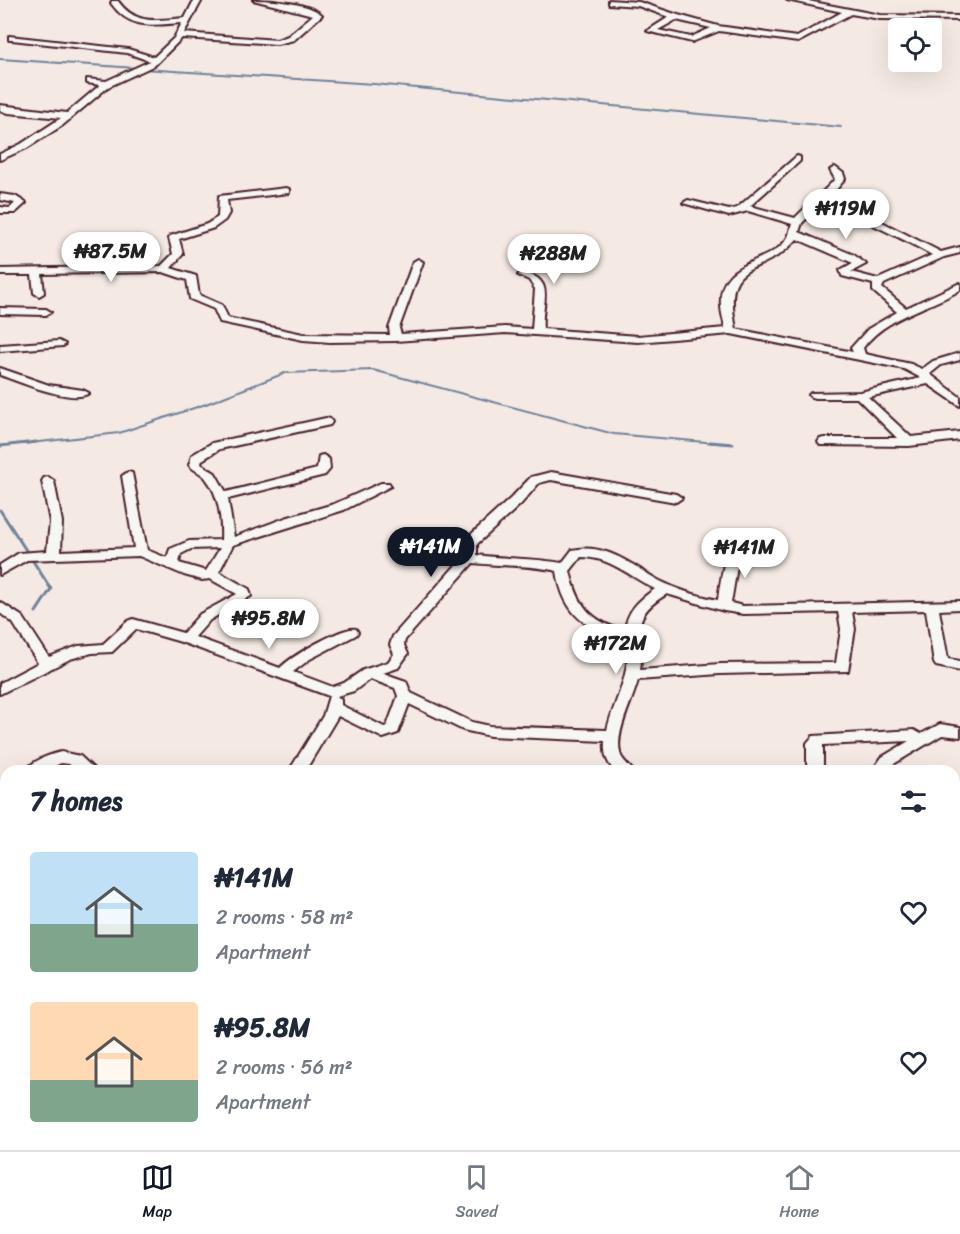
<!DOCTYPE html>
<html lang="en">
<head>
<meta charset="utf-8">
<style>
	:root { --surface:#fff; --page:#f2f2f3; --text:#1f2937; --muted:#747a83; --line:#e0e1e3; --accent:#111827 }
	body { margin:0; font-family:Sriracha,sans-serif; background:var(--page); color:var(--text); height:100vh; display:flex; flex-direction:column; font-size:22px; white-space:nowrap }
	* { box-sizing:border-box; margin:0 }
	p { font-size:20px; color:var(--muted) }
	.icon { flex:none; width:33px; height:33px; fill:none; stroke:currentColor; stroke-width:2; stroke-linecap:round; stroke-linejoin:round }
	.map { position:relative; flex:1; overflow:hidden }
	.drawer { position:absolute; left:0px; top:765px; width:960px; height:386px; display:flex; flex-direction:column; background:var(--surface); border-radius:18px 18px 0 0; box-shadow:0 6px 24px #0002 }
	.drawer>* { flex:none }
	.tools { position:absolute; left:888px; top:18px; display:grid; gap:12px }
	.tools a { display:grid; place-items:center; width:54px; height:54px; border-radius:6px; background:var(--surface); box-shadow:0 6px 24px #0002; font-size:30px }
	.price { position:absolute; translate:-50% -51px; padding:0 14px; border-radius:21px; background:#fff; color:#222; font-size:20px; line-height:39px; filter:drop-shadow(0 2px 3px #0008) }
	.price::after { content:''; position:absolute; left:50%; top:36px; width:18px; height:14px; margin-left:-9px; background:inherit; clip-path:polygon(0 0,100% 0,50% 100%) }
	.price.current { background:var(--accent); color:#fff }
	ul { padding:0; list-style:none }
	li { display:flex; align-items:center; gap:18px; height:150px; padding:0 30px }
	li span { display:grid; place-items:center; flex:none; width:168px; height:120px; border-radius:6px; color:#555 }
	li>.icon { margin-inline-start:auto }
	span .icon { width:72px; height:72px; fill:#fffc; stroke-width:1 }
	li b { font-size:26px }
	h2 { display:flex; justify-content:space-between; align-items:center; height:72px; padding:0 30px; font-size:26px }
	.tabs { display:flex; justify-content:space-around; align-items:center; height:84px; border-top:2px solid var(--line); background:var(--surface); font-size:16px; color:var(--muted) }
	.tabs a { display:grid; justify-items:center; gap:3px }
	.tabs .current { color:var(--accent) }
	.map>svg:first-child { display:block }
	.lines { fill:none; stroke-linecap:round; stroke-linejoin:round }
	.stream-far1 { stroke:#6d829b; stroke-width:2 }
	.stream { stroke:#6d829b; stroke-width:3 }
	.minor-casing { stroke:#4a1f2b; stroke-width:4 }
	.minor { fill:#f6f6f2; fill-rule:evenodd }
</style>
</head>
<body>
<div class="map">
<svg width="960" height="1150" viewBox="0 0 960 1150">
	<rect width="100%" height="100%" fill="#f5eae3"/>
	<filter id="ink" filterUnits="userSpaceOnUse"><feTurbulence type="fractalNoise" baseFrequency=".0167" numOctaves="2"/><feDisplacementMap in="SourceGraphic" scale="12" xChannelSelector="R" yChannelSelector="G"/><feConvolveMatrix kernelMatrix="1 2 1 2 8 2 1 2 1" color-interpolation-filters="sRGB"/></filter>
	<g filter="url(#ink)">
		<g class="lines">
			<path class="stream-far1" d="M 0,59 L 137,68
				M 143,69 L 374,84 L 841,127
				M 22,444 L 119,433 L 206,404 L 285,373 L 373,370 L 614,434 L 728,444"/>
			<path class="stream" d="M 710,442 L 733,444
				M 0,446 L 36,442
				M 0,510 L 51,589 L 36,612"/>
			<g class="minor-casing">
				<path id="minor" d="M 194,0 L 202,0 L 184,33 L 277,40 L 288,36 L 313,15 L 253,0 C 270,0 310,3 322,15 L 294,40 L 277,44 L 182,38 L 155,65 L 108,87 L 63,125 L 27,148 L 0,160 L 0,154 L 21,144 L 61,118 L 8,113 L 0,111 L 0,105 L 67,113 L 100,85 L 87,83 L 87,79 L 106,81 L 150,61 L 127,53 L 12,40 L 9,40 L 9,36 L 128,49 L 154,57 L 174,38 L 182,23 C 152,25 130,30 111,3 L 112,1 L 118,1 C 136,26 157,20 185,18 Z
					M 609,0 L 639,2 L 678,15 L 718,26 L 797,37 L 842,12 L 787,0 L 803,0 L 880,15 L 960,16 L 960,20 L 880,19 L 851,14 L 798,42 L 719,31 L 692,42 L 647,31 L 669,17 L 638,6 L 609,4 ZM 676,20 L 711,28 L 691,37 L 658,30 Z
					M 797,156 L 800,157 L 800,161 L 750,206 L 795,218 C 808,204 823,193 835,179 L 830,170 L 835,167 L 843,173 L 845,179 L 831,196 L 941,252 L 960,247 L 960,253 L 944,257 L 884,284 L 882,288 L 906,308 L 960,283 L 960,290 C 928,309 885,317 863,348 L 865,354 L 911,364 L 922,369 L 933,361 L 960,353 L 960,360 L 941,365 L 930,374 L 960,397 L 960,406 L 928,384 L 868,397 L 911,437 L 960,432 L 960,440 L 909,446 L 820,445 L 818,442 L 820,439 L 824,438 L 897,438 L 857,398 L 815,398 L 811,397 L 809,395 L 811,393 L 860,392 L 921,378 L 904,369 L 731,334 L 638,342 L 505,333 L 396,341 L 330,342 L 303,340 L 220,322 L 214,309 L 190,299 L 187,280 L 163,272 L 42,274 L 44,293 L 39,296 L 34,293 L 32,275 L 0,275 L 0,269 L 161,266 L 173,254 L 169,238 L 170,236 L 207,224 L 218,217 L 219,196 L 286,188 L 289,189 L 289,193 L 227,200 L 229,213 L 225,220 L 214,228 L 179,239 L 183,254 L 171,268 L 196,276 L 199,295 L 222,305 L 228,318 L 303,334 L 390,335 L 389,328 L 413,262 L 418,259 L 423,262 L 399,328 L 401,334 L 505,327 L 532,329 L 535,289 L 529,280 L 518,275 L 523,272 C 558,281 540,303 543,329 L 638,336 L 725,328 C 724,321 721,313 721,305 C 717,257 772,266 788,237 C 790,233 790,228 792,224 L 748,211 L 729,216 L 683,203 L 688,200 L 729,210 L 737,208 ZM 825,201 C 861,220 897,235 932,255 L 878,279 L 851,272 L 866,264 L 854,255 L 799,232 L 802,223 ZM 797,239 L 853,263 L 840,270 L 842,276 L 873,284 L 873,291 L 897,312 L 868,329 L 851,348 L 853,352 L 736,329 C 721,253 762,280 797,239 Z
					M 0,194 L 15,196 L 26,203 L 15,213 L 0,213 L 0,207 L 10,208 L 15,203 L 0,200 Z
					M 0,308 L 46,309 L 51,312 L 46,315 L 0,314 Z
					M 59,341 L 65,344 L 63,346 L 0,351 L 0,345 Z
					M 0,368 L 49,385 L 83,390 L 89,393 C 74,405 17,381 0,375 Z
					M 326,418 L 330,419 L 332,422 L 330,425 L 220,449 L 202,460 L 201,464 L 215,473 L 226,492 L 317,469 L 319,456 L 323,455 L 329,459 L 330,469 L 325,475 L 228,499 L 234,537 L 285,518 L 334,504 L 381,483 L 389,483 L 391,486 L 344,510 L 233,545 L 219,572 L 249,589 L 251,596 L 210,620 L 195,637 L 280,668 C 290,657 344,625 356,629 L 358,632 L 356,635 L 310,659 L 293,672 L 333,687 L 344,683 L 363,670 L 388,662 L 394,654 L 390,645 L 393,636 L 463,557 L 465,540 L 511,498 L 531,477 L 551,472 L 676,494 L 682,498 L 676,502 L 551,480 L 539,483 L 521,504 L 477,544 L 477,555 C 505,559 534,558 562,563 L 572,550 C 606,542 633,566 660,581 C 678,590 698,596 718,600 C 720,587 724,544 738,540 L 745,544 L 737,567 L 731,603 L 743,606 L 960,601 L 960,609 L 939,610 L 948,659 L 960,661 L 960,671 L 936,666 L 934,663 L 926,610 L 852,612 L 855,629 L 848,671 L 720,674 L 638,680 C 633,701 613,735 621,756 C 624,762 629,765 633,771 L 615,771 C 606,762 604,753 605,741 L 490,736 L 463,730 L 409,704 L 398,733 L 383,738 L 338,716 L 305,771 L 289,771 L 323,716 L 329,696 L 181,642 L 136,629 L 112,652 L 92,653 L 70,659 L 0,694 L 0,683 L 38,663 L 13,623 L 0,613 L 0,602 L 23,617 L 49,657 L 78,646 L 103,644 L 128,621 L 133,619 L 183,633 L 200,614 L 237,594 L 210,579 L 202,580 L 184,575 L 139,556 L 27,560 L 0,575 L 0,565 L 19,553 L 47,551 L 50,522 L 42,481 L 44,478 L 48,477 L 54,481 L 62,522 L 61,551 L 134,548 L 122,476 L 128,472 L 132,473 L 147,550 L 167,558 L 170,549 L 189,541 L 221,540 C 222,521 219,495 207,480 C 203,473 194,471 189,465 L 192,455 L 212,443 ZM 220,548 L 206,571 L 179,563 L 181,554 L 191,549 ZM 581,557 C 611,557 630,577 655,589 C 640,599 626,611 625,631 C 590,621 578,606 570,571 ZM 473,563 C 501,566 530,565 557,571 C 563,614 586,630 626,640 C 633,672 614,700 607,730 L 490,726 L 472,722 L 411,693 L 406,681 L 383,673 L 398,668 L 408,654 L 404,645 L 405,640 ZM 667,594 L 724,611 L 743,614 L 838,612 L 841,629 L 836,663 L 720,664 L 640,670 C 646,632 625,619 667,594 ZM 370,679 L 395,688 L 398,696 L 387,726 L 384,727 L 341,705 L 341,700 L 337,696 L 354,691 Z
					M 940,724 L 960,727 L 960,737 L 942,735 L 892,765 L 888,771 L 872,771 L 882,757 L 909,741 L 823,745 L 823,771 L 807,771 L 807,743 L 813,736 L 914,730 L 921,734 Z
					M 61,752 L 80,756 L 96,771 L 78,771 L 69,764 L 61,763 L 44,771 L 25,771 C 33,760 49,755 61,752 Z
					M 6,784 L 6,799 L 0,801 L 0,786 Z
					M 954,790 L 960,791 L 960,803 L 954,802 Z
					M 0,820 L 6,822 L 6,835 L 0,833 Z
					M 954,886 L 960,887 L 960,901 L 954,900 Z
					M 6,924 L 6,942 L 0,944 L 0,926 Z
					M 0,1057 L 6,1059 L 6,1072 L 0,1074 Z
					M 0,1112 L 6,1114 L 6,1132 L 0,1130 Z
					M 38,1144 L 58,1144 L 56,1150 L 35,1150 Z
					M 76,1144 L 103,1144 L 106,1150 L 78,1150 Z
					M 355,1144 L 375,1144 L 373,1150 L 352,1150 Z
					M 559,1144 L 594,1144 L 597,1150 L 556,1150 Z
					M 833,1144 L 855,1144 L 858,1150 L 835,1150 Z"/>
			</g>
			<use href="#minor" class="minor"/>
		</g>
	</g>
</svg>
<div class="tools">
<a><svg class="icon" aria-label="locate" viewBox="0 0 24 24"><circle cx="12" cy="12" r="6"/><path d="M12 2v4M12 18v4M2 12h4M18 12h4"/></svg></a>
</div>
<b class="price" style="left:846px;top:240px">₦119M</b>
<b class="price" style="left:111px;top:283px">₦87.5M</b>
<b class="price" style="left:554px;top:285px">₦288M</b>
<b class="price current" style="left:431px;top:578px">₦141M</b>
<b class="price" style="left:745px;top:579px">₦141M</b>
<b class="price" style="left:269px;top:650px">₦95.8M</b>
<b class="price" style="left:616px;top:675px">₦172M</b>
<section class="drawer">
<h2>7 homes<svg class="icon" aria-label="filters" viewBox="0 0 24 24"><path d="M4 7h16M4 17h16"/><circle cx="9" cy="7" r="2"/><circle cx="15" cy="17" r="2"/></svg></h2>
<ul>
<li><span style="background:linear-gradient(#bfe0f5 60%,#7fa58c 0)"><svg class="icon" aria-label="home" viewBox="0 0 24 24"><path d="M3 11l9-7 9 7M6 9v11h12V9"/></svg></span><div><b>₦141M</b><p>2 rooms · 58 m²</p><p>Apartment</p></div><svg class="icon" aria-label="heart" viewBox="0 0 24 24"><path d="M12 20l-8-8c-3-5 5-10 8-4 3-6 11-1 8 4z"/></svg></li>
<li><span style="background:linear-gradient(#ffd9b3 65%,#7fa58c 0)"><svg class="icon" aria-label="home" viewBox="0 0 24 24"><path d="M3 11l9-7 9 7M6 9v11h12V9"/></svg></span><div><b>₦95.8M</b><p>2 rooms · 56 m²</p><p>Apartment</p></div><svg class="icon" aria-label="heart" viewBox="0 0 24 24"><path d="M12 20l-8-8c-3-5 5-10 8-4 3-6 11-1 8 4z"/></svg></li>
</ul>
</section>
</div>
<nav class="tabs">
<a class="current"><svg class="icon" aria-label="map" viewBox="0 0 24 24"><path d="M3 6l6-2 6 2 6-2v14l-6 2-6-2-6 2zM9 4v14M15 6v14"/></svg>Map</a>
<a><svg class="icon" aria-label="saved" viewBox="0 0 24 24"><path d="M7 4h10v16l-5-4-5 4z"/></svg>Saved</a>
<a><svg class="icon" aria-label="home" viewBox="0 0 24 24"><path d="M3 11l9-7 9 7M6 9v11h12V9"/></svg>Home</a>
</nav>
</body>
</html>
